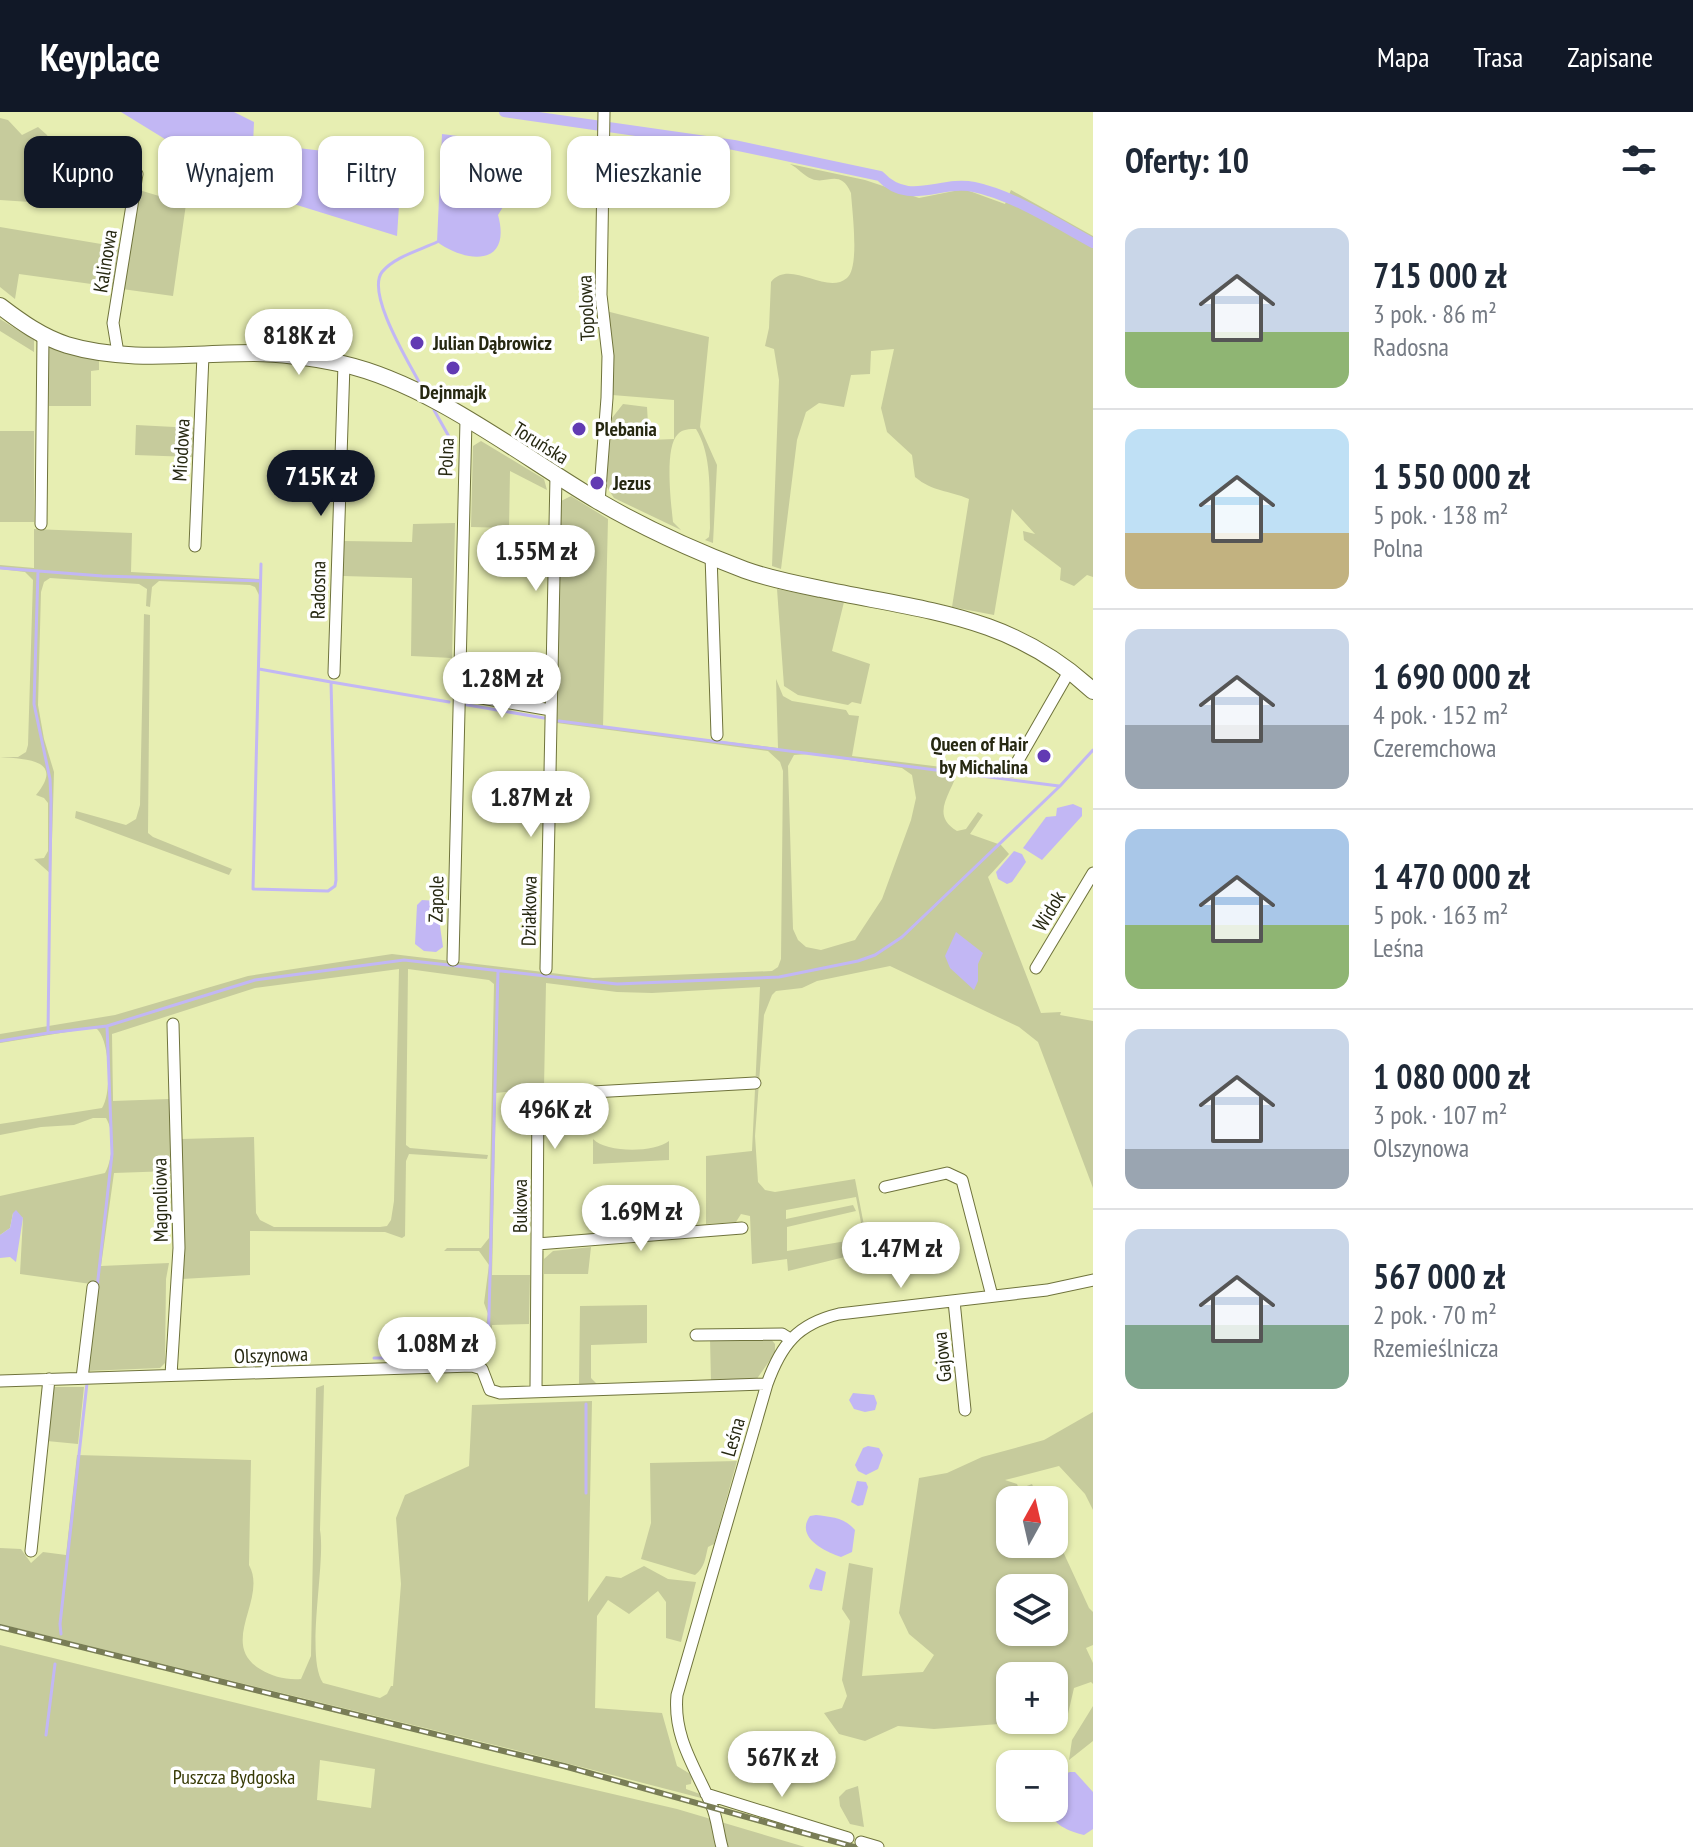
<!DOCTYPE html>
<html lang="pl">
<head>
<meta charset="utf-8">
<style>
	:root { --surface:#fff; --page:#f6f6f7; --text:#1f2937; --muted:#747a83; --line:#e0e1e3; --accent:#111827 }
	body { margin:0; font-family:"PT Sans Narrow",sans-serif; background:var(--page); color:var(--text); height:100vh; display:flex; flex-direction:column; font-size:30px; white-space:nowrap }
	* { box-sizing:border-box; margin:0 }
	p { font-size:26px; color:var(--muted) }
	.icon { flex:none; width:44px; height:44px; fill:none; stroke:currentColor; stroke-width:2; stroke-linecap:round; stroke-linejoin:round }
	.map { position:relative; flex:1; overflow:hidden }
	.side { display:flex; flex-direction:column; background:var(--surface); width:600px }
	.side>* { flex:none }
	.guide { position:absolute; left:24px; top:24px; width:760px; height:72px; display:flex; gap:16px }
	.needle { width:52px; rotate:8deg }
	.buttons { position:absolute; left:996px; top:1374px; display:grid; gap:16px }
	.buttons a { display:grid; place-items:center; width:72px; height:72px; border-radius:16px; background:var(--surface); box-shadow:0 2px 6px #0004; font-size:40px }
	.price { position:absolute; translate:-50% -68px; padding:0 18px; border-radius:28px; background:#fff; color:#222; font-size:26px; line-height:52px; filter:drop-shadow(0 2px 4px #0008) }
	.price::after { content:''; position:absolute; left:50%; top:48px; width:24px; height:18px; margin-left:-12px; background:inherit; clip-path:polygon(0 0,100% 0,50% 100%) }
	.price.selected { background:var(--accent); color:#fff }
	ul { padding:0; list-style:none }
	li { display:flex; align-items:center; gap:24px; height:200px; padding:0 32px }
	li+li { border-top:2px solid var(--line) }
	li span { display:grid; place-items:center; flex:none; width:224px; height:160px; border-radius:16px; color:#555 }
	li>.icon { margin-inline-start:auto }
	span .icon { width:96px; height:96px; fill:#fffc; stroke-width:1 }
	li b { font-size:34px }
	h2 { display:flex; justify-content:space-between; align-items:center; height:96px; padding:0 32px; font-size:34px }
	.chip { padding:0 28px; border-radius:16px; background:var(--surface); box-shadow:0 2px 6px #0004; font-size:28px; line-height:72px }
	.chip.selected { background:var(--accent); color:#fff }
	header { display:flex; align-items:center; gap:48px; box-sizing:border-box; height:112px; padding:0 40px; background:var(--accent); color:#fff }
	header strong { font-size:38px }
	nav { display:flex; gap:44px; margin-inline-start:auto; font-size:28px }
	main { display:flex; flex:1; min-height:0 }
	.map>svg:first-child { display:block }
	.green { fill:#c6cb9c; fill-rule:evenodd }
	.water { fill:#c2b7f4 }
	.lines { fill:none; stroke-linecap:round; stroke-linejoin:round }
	.stream { stroke:#c2b7f4; stroke-width:3 }
	.canal { stroke:#c2b7f4; stroke-width:10 }
	.minor-casing { stroke:#6f733c; stroke-width:13 }
	.secondary-casing { stroke:#6f733c; stroke-width:18 }
	.minor { stroke:#fff; stroke-width:11 }
	.secondary { stroke:#fff; stroke-width:16 }
	.rail-casing { stroke:#797d56; stroke-width:6 }
	.rail { stroke:#fff; stroke-width:3; stroke-dasharray:9; stroke-linecap:butt }
	.poi-dot { fill:#623bb3; stroke:#fff; stroke-width:3 }
	.labels { text-anchor:middle; stroke-width:7; stroke-linejoin:round; paint-order:stroke }
	.street-label { font-size:20px; fill:#262811; stroke:#fff }
	.poi-label { font-size:20px; font-weight:bold; fill:#262811; stroke:#fff; text-anchor:start }
	.park-label { font-size:20px; fill:#383b06; stroke:#fff }
</style>
</head>
<body>
<header>
<strong>Keyplace</strong>
<nav><a>Mapa</a><a>Trasa</a><a>Zapisane</a></nav>
</header>
<main>
<div class="map">
<svg width="1093" height="1735" viewBox="0 0 1093 1735">
	<rect width="100%" height="100%" fill="#e7eeb2"/>
	<path class="green" d="M 0,6 L 8,8 L 22,23 L 38,15 L 47,23 L 53,36 L 40,36 L 30,90 L 0,88 Z
		M 790,52 L 865,68 L 919,86 L 964,77 L 1005,92 L 1011,78 L 1093,124 L 1093,465 L 1087,463 L 1074,474 L 1060,468 L 1061,456 L 1024,428 L 1023,419 L 1035,422 L 1012,397 L 994,503 L 952,495 L 969,387 C 948,378 933,380 915,365 L 912,343 L 887,320 L 881,296 L 894,237 L 871,239 L 870,262 L 851,263 L 844,295 L 819,291 L 806,300 L 797,328 L 781,457 L 772,454 L 779,268 L 774,237 L 765,234 L 769,216 L 771,170 C 790,146 826,184 847,166 C 860,155 852,98 851,81 C 840,56 827,73 812,67 C 804,64 798,56 790,52 Z
		M 139,78 L 186,92 L 173,184 L 122,177 Z
		M 0,115 L 119,135 L 113,175 L 19,162 L 15,187 L 0,175 Z
		M 606,199 L 709,225 L 700,315 L 717,353 L 713,431 L 705,428 L 709,425 L 710,416 C 709,385 713,344 696,317 C 689,317 683,317 678,322 C 664,335 671,391 673,410 L 681,418 L 614,386 L 605,372 L 612,306 L 623,292 L 647,295 L 649,328 L 674,327 L 674,288 L 612,283 Z
		M 0,207 L 34,228 L 34,240 L 0,219 Z
		M 49,235 L 99,247 L 99,258 L 91,259 L 91,294 L 49,294 Z
		M 136,313 L 194,316 L 192,345 L 135,343 Z
		M 0,319 L 34,319 L 34,410 L 0,410 Z
		M 481,329 L 544,367 L 547,378 L 510,359 L 509,416 L 471,415 L 473,334 Z
		M 571,384 L 608,407 L 603,615 L 778,636 L 776,567 L 783,584 L 792,589 L 846,598 L 849,603 L 859,604 L 852,644 L 958,657 C 954,679 928,702 957,719 L 966,717 L 978,700 L 983,703 L 970,722 L 1001,733 L 1009,742 L 988,765 L 1041,901 L 1061,900 L 1060,903 L 1093,909 L 1093,1076 L 1038,930 L 1019,915 L 890,854 L 817,869 L 802,876 L 776,879 L 772,883 L 764,903 L 755,1024 L 758,1070 L 765,1078 L 775,1080 L 855,1067 L 869,1139 L 788,1159 L 787,1147 L 752,1152 L 750,1104 L 741,1102 L 736,1110 L 706,1112 L 706,1044 L 752,1039 L 760,875 L 652,881 L 617,880 L 546,871 L 544,976 L 496,981 L 492,1163 L 530,1163 L 529,1212 L 492,1213 L 492,1246 L 402,1251 L 403,1205 L 410,1205 L 409,1228 L 419,1236 L 476,1235 L 483,1231 L 488,1202 L 484,1191 L 489,1153 L 479,1139 L 444,1139 L 447,1136 L 481,1136 L 489,1126 L 494,872 L 489,868 L 408,857 L 406,1033 L 410,1036 L 488,1043 L 487,1047 L 409,1042 L 406,1049 L 405,1124 L 402,1126 L 385,1120 L 250,1119 L 250,1163 L 182,1167 L 181,1027 L 254,1025 L 256,1101 L 260,1108 L 274,1115 L 380,1115 L 387,1114 L 391,1108 L 394,1089 L 399,857 L 255,876 L 112,922 L 113,989 L 169,987 L 171,1059 L 114,1061 L 101,1154 L 169,1151 L 166,1167 L 165,1251 L 160,1256 L 86,1259 L 98,1173 L 20,1162 L 23,1106 L 13,1101 L 10,1116 L 0,1123 L 0,1084 L 105,1061 C 113,1046 115,1021 106,1006 L 93,1006 L 74,1013 L 41,1015 L 0,1023 L 0,1012 L 102,996 C 112,981 110,929 97,917 L 91,916 L 0,931 L 0,922 L 115,903 L 248,864 L 392,842 L 593,866 L 772,859 L 778,855 L 781,847 L 783,659 L 780,650 L 768,639 L 557,611 L 561,389 ZM 809,642 L 902,656 L 912,663 L 916,686 L 911,708 L 882,787 L 855,828 L 821,838 L 806,835 L 798,828 L 793,817 L 788,654 L 794,643 ZM 856,1085 L 864,1126 L 787,1139 L 787,1115 L 856,1099 L 853,1093 L 786,1107 L 786,1098 Z
		M 455,411 L 452,546 L 411,544 L 412,466 L 343,464 L 343,429 L 412,430 L 413,412 Z
		M 34,417 L 132,421 L 131,460 L 260,467 L 259,483 L 255,475 L 250,473 L 159,469 L 152,475 L 150,495 L 146,494 L 147,477 L 139,472 L 50,466 L 44,470 L 41,480 L 38,593 L 44,627 L 54,660 L 51,762 L 34,747 L 44,746 L 48,739 L 48,691 L 44,686 L 36,683 C 65,648 27,647 0,645 L 18,645 L 26,640 L 28,633 L 33,468 L 25,460 L 0,457 L 0,453 L 34,456 Z
		M 777,477 L 844,490 L 832,539 L 870,552 L 861,592 L 852,590 L 848,593 L 798,583 L 784,574 Z
		M 144,502 L 150,503 L 148,721 L 153,725 L 232,757 L 229,763 L 75,706 L 76,699 L 126,713 L 136,707 L 140,693 Z
		M 593,1027 C 606,1041 654,1041 669,1029 L 669,1048 L 593,1052 Z
		M 591,1135 L 588,1162 L 544,1162 L 544,1147 L 553,1139 Z
		M 647,1193 L 647,1231 L 591,1233 L 591,1266 L 597,1272 L 579,1272 L 580,1194 Z
		M 770,1226 L 775,1232 L 775,1241 L 756,1268 L 711,1269 L 710,1227 Z
		M 324,1273 L 320,1418 C 326,1451 305,1545 323,1571 L 380,1586 L 387,1582 L 391,1574 L 393,1574 L 401,1472 L 396,1406 L 405,1383 L 469,1354 L 472,1293 L 592,1289 L 588,1490 L 606,1464 L 621,1466 L 644,1454 L 668,1467 L 696,1470 L 681,1530 L 666,1526 L 666,1490 L 658,1479 L 629,1502 L 608,1488 L 597,1504 L 595,1596 L 662,1601 L 677,1654 L 692,1663 L 691,1672 L 686,1673 L 686,1677 L 700,1682 L 705,1687 L 527,1641 L 0,1512 L 0,1436 L 21,1437 L 31,1451 L 43,1440 L 66,1443 L 77,1343 L 251,1348 L 249,1453 C 268,1487 218,1531 260,1557 C 273,1565 286,1568 301,1567 L 311,1544 L 316,1276 Z
		M 52,1275 L 84,1275 L 78,1332 L 47,1329 Z
		M 1093,1300 L 1093,1398 L 1085,1382 L 1059,1354 L 1005,1368 L 1017,1372 L 1019,1377 L 1032,1372 L 1039,1388 L 1010,1388 L 1010,1432 L 1054,1432 L 1054,1420 L 1089,1496 L 1093,1500 L 1093,1533 L 1086,1536 L 1093,1551 L 1093,1572 L 1091,1570 L 1074,1576 L 1067,1606 L 1039,1616 L 1012,1611 L 934,1617 L 898,1614 L 865,1629 L 839,1622 L 824,1601 L 842,1596 L 847,1584 L 842,1568 L 850,1509 L 842,1497 L 849,1451 L 873,1456 L 862,1564 L 923,1560 L 934,1543 L 909,1522 L 899,1501 L 919,1366 L 947,1361 L 982,1345 L 1044,1328 ZM 1010,1476 L 1054,1476 L 1054,1520 L 1010,1520 ZM 1010,1564 L 1054,1564 L 1054,1608 L 1010,1608 Z
		M 737,1349 L 714,1432 L 708,1435 C 705,1447 705,1455 695,1463 L 641,1447 L 651,1411 L 650,1351 Z
		M 0,1533 L 510,1658 L 677,1697 L 805,1735 L 0,1735 ZM 320,1648 L 375,1657 L 371,1696 L 317,1688 Z
		M 1093,1594 L 1093,1629 L 1069,1648 L 1072,1628 Z
		M 858,1674 L 864,1715 L 850,1712 L 840,1694 L 839,1685 L 846,1678 Z"/>
	<path class="water" d="M 121,0 L 234,0 L 254,10 L 251,80 Z
		M 442,22 L 513,31 L 524,40 L 522,64 L 498,103 C 512,154 468,152 437,130 Z
		M 289,35 L 402,48 L 397,124 L 284,89 Z
		M 1073,692 L 1082,696 L 1082,704 L 1042,748 L 1023,736 L 1046,705 L 1056,704 L 1057,696 Z
		M 1014,739 L 1022,742 L 1026,750 L 1012,770 L 1007,772 L 998,767 L 996,760 Z
		M 422,788 L 437,789 L 442,792 L 440,814 L 443,835 L 436,840 L 424,839 L 415,832 L 417,793 Z
		M 956,820 L 983,841 L 978,852 L 978,869 L 974,878 L 950,856 L 945,844 Z
		M 16,1098 L 23,1106 L 16,1150 L 10,1145 L 0,1146 L 0,1123 L 10,1116 L 13,1101 Z
		M 853,1281 L 874,1283 L 877,1291 L 875,1298 L 865,1300 L 854,1297 L 849,1288 Z
		M 868,1334 L 879,1336 L 883,1343 L 878,1357 L 866,1363 L 858,1359 L 855,1353 L 863,1336 Z
		M 857,1369 L 866,1370 L 868,1375 L 863,1393 L 858,1394 L 851,1390 Z
		M 816,1403 C 831,1405 844,1405 855,1418 L 852,1440 L 841,1445 C 824,1439 795,1425 810,1404 Z
		M 816,1456 L 826,1460 L 822,1479 L 810,1477 L 809,1474 Z
		M 1070,1660 L 1075,1660 L 1093,1680 L 1093,1717 L 1084,1723 C 1069,1719 1051,1713 1050,1696 L 1054,1696 L 1054,1684 L 1064,1662 Z"/>
	<g class="lines">
		<path class="stream" d="M 419,270 C 408,249 366,181 382,160 C 394,145 420,138 437,130
			M 434,298 L 452,330
			M 0,456 L 102,464 L 260,469
			M 38,459 L 34,592 L 50,667 L 51,688 L 48,921 L 107,914
			M 259,557 L 331,570 L 336,768 L 335,774 L 328,779 L 253,777 L 261,452
			M 331,570 L 449,590
			M 462,592 L 544,606
			M 559,609 L 1059,674
			M 0,929 L 48,921
			M 97,1176 L 112,1042 L 107,914 L 255,868 L 404,848 L 617,872 L 779,865 L 858,849 L 875,843 L 902,825 L 1060,674 L 1093,638
			M 407,1245 L 483,1243 L 488,1240 L 498,859
			M 374,1246 L 391,1246
			M 586,1381 L 586,1292
			M 61,1522 L 60,1512 L 87,1271
			M 46,1623 L 55,1552"/>
		<path class="canal" d="M 504,0 L 734,33 L 880,64 C 909,95 940,68 974,75 C 1013,83 1058,112 1093,131"/>
		<g class="minor-casing">
			<path id="minor" d="M 118,241 L 113,211 L 137,62
				M 599,390 L 607,286 L 608,244 L 601,183 L 604,0
				M 41,412 L 43,224
				M 195,434 L 203,243
				M 711,443 L 717,623
				M 334,561 L 344,252
				M 458,582 L 551,598
				M 1012,659 L 1070,558
				M 453,848 L 466,308
				M 1036,856 L 1093,761
				M 546,857 L 556,364
				M 885,1075 L 947,1061 L 962,1068 L 992,1184
				M 537,1132 L 742,1116
				M 954,1189 L 965,1298
				M 696,1223 L 782,1222 L 790,1227
				M 171,1263 L 179,1136 L 173,912
				M 82,1266 L 93,1175
				M 0,1269 L 472,1254 L 482,1257 L 490,1278 L 500,1281 L 767,1272
				M 536,1279 L 538,983 L 755,971
				M 31,1439 L 49,1267
				M 706,1682 L 848,1726
				M 861,1730 L 878,1735
				M 722,1735 C 718,1721 717,1704 711,1692 C 695,1655 673,1625 677,1583 L 767,1272 C 781,1233 797,1212 839,1202 L 1047,1178 L 1093,1168"/>
		</g>
		<g class="secondary-casing">
			<path id="secondary" d="M 0,194 C 21,210 42,225 67,233 C 127,251 192,241 254,241 C 284,241 314,246 343,252 C 431,272 520,343 598,389 C 644,416 695,439 745,458 C 770,467 796,472 821,477 C 925,499 1012,503 1093,579"/>
		</g>
		<use href="#minor" class="minor"/>
		<use href="#secondary" class="secondary"/>
		<g class="rail-casing">
			<path id="rail" d="M 0,1515 L 564,1654 L 854,1735"/>
		</g>
		<use href="#rail" class="rail"/>
	</g>
	<g class="poi-dot">
		<circle cx="417" cy="231" r="8"/>
		<circle cx="453" cy="256" r="8"/>
		<circle cx="579" cy="317" r="8"/>
		<circle cx="597" cy="371" r="8"/>
		<circle cx="1044" cy="644" r="8"/>
	</g>
	<g class="labels">
		<g class="street-label">
			<text transform="translate(105 149) rotate(-81)" y="7">Kalinowa</text>
			<text transform="translate(586 196) rotate(-93)" y="7">Topolowa</text>
			<text transform="translate(541 331) rotate(32)" y="7">Toruńska</text>
			<text transform="translate(181 338) rotate(-87)" y="7">Miodowa</text>
			<text transform="translate(446 345) rotate(-88)" y="7">Polna</text>
			<text transform="translate(318 478) rotate(-89)" y="7">Radosna</text>
			<text transform="translate(436 787) rotate(-89)" y="7">Zapole</text>
			<text transform="translate(529 799) rotate(-89)" y="7">Działkowa</text>
			<text transform="translate(1049 799) rotate(-59)" y="7">Widok</text>
			<text transform="translate(160 1088) rotate(-91)" y="7">Magnoliowa</text>
			<text transform="translate(520 1094) rotate(-90)" y="7">Bukowa</text>
			<text transform="translate(271 1243) rotate(-2)" y="7">Olszynowa</text>
			<text transform="translate(942 1245) rotate(-96)" y="7">Gajowa</text>
			<text transform="translate(733 1325) rotate(-74)" y="7">Leśna</text>
		</g>
		<g class="poi-label">
			<text x="433" y="238">Julian Dąbrowicz</text>
			<text x="453" y="287" text-anchor="middle">Dejnmajk</text>
			<text x="595" y="324">Plebania</text>
			<text x="613" y="378">Jezus</text>
			<text x="1028" y="639" text-anchor="end">Queen of Hair<tspan x="1028" dy="23">by Michalina</tspan></text>
		</g>
		<g class="park-label">
			<text x="234" y="1672">Puszcza Bydgoska</text>
		</g>
	</g>
</svg>
<div class="buttons">
<a><svg class="needle" viewBox="-14 -14 28 28"><path d="M0-13l5 13h-10z" fill="#e53935"/><path d="M0 13l5-13h-10z" fill="#747a83"/></svg></a>
<a><svg class="icon" aria-label="layers" viewBox="0 0 24 24"><path d="M12 4l9 5-9 5-9-5zM3 14l9 5 9-5"/></svg></a>
<a>+</a>
<a>−</a>
</div>
<b class="price" style="left:299px;top:265px">818K zł</b>
<b class="price selected" style="left:321px;top:406px">715K zł</b>
<b class="price" style="left:536px;top:481px">1.55M zł</b>
<b class="price" style="left:502px;top:608px">1.28M zł</b>
<b class="price" style="left:531px;top:727px">1.87M zł</b>
<b class="price" style="left:555px;top:1039px">496K zł</b>
<b class="price" style="left:641px;top:1141px">1.69M zł</b>
<b class="price" style="left:901px;top:1178px">1.47M zł</b>
<b class="price" style="left:437px;top:1273px">1.08M zł</b>
<b class="price" style="left:782px;top:1687px">567K zł</b>
<div class="guide">
<a class="chip selected">Kupno</a>
<a class="chip">Wynajem</a>
<a class="chip">Filtry</a>
<a class="chip">Nowe</a>
<a class="chip">Mieszkanie</a>
</div>
</div>
<section class="side">
<h2>Oferty: 10<svg class="icon" aria-label="filters" viewBox="0 0 24 24"><path d="M4 7h16M4 17h16"/><circle cx="9" cy="7" r="2"/><circle cx="15" cy="17" r="2"/></svg></h2>
<ul>
<li><span style="background:linear-gradient(#c9d6e8 65%,#8fb573 0)"><svg class="icon" aria-label="home" viewBox="0 0 24 24"><path d="M3 11l9-7 9 7M6 9v11h12V9"/></svg></span><div><b>715 000 zł</b><p>3 pok. · 86 m²</p><p>Radosna</p></div></li>
<li><span style="background:linear-gradient(#bfe0f5 65%,#c2b280 0)"><svg class="icon" aria-label="home" viewBox="0 0 24 24"><path d="M3 11l9-7 9 7M6 9v11h12V9"/></svg></span><div><b>1 550 000 zł</b><p>5 pok. · 138 m²</p><p>Polna</p></div></li>
<li><span style="background:linear-gradient(#c9d6e8 60%,#9aa5b1 0)"><svg class="icon" aria-label="home" viewBox="0 0 24 24"><path d="M3 11l9-7 9 7M6 9v11h12V9"/></svg></span><div><b>1 690 000 zł</b><p>4 pok. · 152 m²</p><p>Czeremchowa</p></div></li>
<li><span style="background:linear-gradient(#a9c7e8 60%,#8fb573 0)"><svg class="icon" aria-label="home" viewBox="0 0 24 24"><path d="M3 11l9-7 9 7M6 9v11h12V9"/></svg></span><div><b>1 470 000 zł</b><p>5 pok. · 163 m²</p><p>Leśna</p></div></li>
<li><span style="background:linear-gradient(#c9d6e8 75%,#9aa5b1 0)"><svg class="icon" aria-label="home" viewBox="0 0 24 24"><path d="M3 11l9-7 9 7M6 9v11h12V9"/></svg></span><div><b>1 080 000 zł</b><p>3 pok. · 107 m²</p><p>Olszynowa</p></div></li>
<li><span style="background:linear-gradient(#c9d6e8 60%,#7fa58c 0)"><svg class="icon" aria-label="home" viewBox="0 0 24 24"><path d="M3 11l9-7 9 7M6 9v11h12V9"/></svg></span><div><b>567 000 zł</b><p>2 pok. · 70 m²</p><p>Rzemieślnicza</p></div></li>
</ul>
</section>
</main>
</body>
</html>
